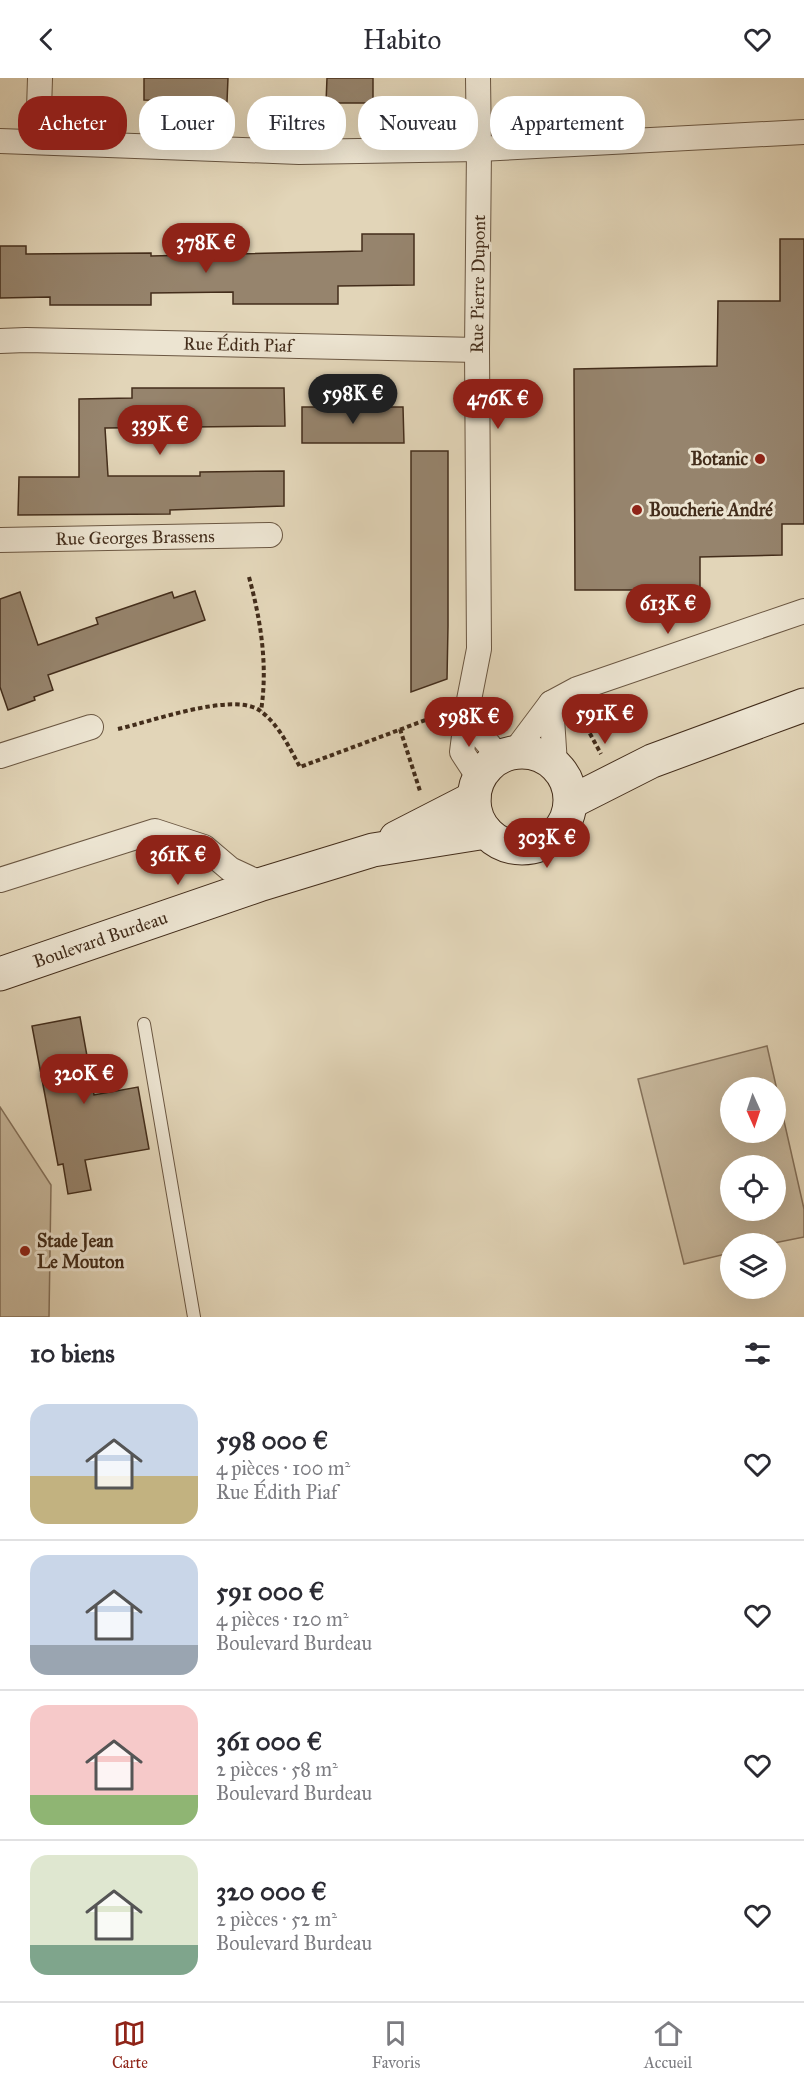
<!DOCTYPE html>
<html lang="fr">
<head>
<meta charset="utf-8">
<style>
	:root { --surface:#fff; --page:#f7f7f7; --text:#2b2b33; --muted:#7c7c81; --line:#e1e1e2; --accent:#8f2418 }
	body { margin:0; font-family:"IM FELL Great Primer",serif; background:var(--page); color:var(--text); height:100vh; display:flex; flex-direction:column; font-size:22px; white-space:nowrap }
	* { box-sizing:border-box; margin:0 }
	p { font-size:20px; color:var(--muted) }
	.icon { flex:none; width:33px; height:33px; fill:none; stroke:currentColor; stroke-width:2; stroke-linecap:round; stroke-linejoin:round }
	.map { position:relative; height:1239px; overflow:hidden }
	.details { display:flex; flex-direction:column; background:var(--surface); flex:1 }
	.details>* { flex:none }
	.hud { position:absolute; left:18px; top:18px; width:768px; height:54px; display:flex; gap:12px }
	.needle { width:39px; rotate:177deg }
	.tools { position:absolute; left:720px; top:999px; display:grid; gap:12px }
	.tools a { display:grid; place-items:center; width:66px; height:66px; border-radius:50%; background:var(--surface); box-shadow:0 6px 24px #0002; font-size:30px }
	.price { position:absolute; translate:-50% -51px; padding:0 14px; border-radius:21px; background:var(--accent); color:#fff; font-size:20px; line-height:39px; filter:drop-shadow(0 2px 3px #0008) }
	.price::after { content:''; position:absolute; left:50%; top:36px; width:18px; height:14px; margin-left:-9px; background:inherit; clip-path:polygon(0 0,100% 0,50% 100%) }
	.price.selected { background:#222; color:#fff }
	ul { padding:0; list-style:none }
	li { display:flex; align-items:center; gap:18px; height:150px; padding:0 30px }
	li+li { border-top:2px solid var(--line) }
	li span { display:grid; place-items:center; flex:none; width:168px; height:120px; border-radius:18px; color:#555 }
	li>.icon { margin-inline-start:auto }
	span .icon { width:72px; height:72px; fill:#fffc; stroke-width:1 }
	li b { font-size:26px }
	h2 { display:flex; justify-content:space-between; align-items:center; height:72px; padding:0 30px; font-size:26px }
	.chip { padding:0 21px; border-radius:24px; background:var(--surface); box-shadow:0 6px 24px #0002; font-size:21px; line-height:54px }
	.chip.selected { background:var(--accent); color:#fff }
	header { display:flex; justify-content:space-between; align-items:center; height:78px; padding:0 30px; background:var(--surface); font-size:27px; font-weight:600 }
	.menu { display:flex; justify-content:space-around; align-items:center; height:84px; border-top:2px solid var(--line); background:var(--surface); font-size:16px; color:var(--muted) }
	.menu a { display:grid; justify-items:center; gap:3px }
	.menu .selected { color:var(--accent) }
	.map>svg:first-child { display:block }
	.green { fill:#c7b89d; stroke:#85725c; stroke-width:1.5; fill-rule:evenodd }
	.building { fill:#96846d; stroke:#432d1b; stroke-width:1.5 }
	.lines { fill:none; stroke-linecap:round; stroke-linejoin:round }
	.lane-casing { stroke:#6b5742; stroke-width:14 }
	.street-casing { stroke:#6b5742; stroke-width:26 }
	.secondary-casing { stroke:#432d1b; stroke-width:35 }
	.path { stroke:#432d1b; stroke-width:4; stroke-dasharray:4.5 3; stroke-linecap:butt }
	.lane { stroke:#ece4d1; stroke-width:12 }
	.street { stroke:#ece4d1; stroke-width:24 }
	.secondary { stroke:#ece4d1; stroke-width:33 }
	.poi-dot { fill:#8f2418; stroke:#ece4d1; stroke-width:2 }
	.labels { text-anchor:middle; stroke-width:6; stroke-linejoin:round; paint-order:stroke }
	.street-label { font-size:18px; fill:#432d1b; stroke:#ece4d1 }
	.poi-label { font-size:18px; font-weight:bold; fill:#432d1b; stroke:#ece4d1; text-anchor:start }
</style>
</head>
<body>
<header><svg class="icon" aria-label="back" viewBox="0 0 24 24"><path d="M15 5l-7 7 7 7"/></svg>Habito<svg class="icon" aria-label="heart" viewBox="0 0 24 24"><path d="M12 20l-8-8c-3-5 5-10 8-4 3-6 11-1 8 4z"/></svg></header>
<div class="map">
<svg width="804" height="1239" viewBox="0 0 804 1239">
	<rect width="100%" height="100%" fill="#e2d5b8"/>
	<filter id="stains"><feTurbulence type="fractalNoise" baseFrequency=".00333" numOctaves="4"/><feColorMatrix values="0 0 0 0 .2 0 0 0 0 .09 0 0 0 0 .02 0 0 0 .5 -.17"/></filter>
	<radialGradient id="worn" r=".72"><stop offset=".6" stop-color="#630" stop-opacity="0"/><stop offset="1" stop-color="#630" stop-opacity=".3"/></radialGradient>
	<path class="green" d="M 767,968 L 804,1131 L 804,1159 L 774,1165 L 730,1166 L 730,1175 L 684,1186 L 638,1001 ZM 730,1010 L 776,1010 L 776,1054 L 730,1054 ZM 730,1088 L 776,1088 L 776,1132 L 730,1132 Z
		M 0,1029 L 51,1107 L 49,1239 L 0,1239 Z"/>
	<path class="building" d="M 144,0 L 228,0 L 227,24 L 144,22 Z
		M 327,0 L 373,0 L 373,25 L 326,25 Z
		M 362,156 L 414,156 L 414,207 L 338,208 L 338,226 L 233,226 L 233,214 L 151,215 L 151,227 L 50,227 L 50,219 L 0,220 L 0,168 L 26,168 L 26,176 L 151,175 L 151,178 L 362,173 Z
		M 780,161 L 804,161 L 804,446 L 782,446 L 782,477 L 700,479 L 700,512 L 575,512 L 574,291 L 717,288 L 718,223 L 780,223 Z
		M 132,310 L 284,310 L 285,348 L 105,350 L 108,398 L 200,398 L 200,394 L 284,393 L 284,428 L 170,432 L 170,436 L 18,437 L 19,399 L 79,399 L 79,321 L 132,320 Z
		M 302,329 L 403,329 L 404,365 L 302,365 Z
		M 411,373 L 448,373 L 448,548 L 447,601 L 411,614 Z
		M 195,513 L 205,542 L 48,597 L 53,612 L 34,619 L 35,622 L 8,632 L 0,609 L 0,521 L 20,514 L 38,567 L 98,546 L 96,540 L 172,514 L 174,520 Z
		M 80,939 L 94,1017 L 138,1009 L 149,1071 L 85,1082 L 91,1112 L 68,1116 L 63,1086 L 58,1087 L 32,948 Z"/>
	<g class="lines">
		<g class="lane-casing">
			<path id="lane" d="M 144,946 L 194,1239"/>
		</g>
		<g class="street-casing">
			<g id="street">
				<path d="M 478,0 L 479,71 L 477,272 L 479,571 L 468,627 L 462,674 L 479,700"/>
				<path d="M 0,63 L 299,74 L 479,71 L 804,54"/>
				<path d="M 38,64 L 40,0"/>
				<path id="s1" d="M 0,263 L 26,262 L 477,272"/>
				<path id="s2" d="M 0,462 L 270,457"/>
				<path d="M 551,625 L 555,686"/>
				<path d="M 469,630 L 476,651 L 499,679"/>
				<path d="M 515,673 L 551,625 L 577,611 L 804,533"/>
				<path d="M 0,678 L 91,649"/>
				<path d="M 0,802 L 155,753 L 204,769 L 230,791 L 262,806"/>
			</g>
		</g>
		<g class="secondary-casing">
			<g id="secondary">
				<circle cx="522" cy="722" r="48"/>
				<path d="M 571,724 L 652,683 L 804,627"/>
				<path d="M 396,760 L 474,720"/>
				<path id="s3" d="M 0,896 L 262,806 L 373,772 L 486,754"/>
			</g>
		</g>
		<path class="path" d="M 249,499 C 261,543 268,588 261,633
			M 578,647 L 588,652 L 601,676
			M 118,651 C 150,644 231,614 259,632 C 278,645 289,669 300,689 L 439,637
			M 400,651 L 420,713"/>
		<use href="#lane" class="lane"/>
		<use href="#street" class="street"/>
		<use href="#secondary" class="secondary"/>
	</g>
	<g class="poi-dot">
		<circle cx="760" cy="381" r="6"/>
		<circle cx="637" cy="432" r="6"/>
		<circle cx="25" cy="1173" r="6"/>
	</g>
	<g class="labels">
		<g class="street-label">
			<text transform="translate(478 206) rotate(-89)" y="6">Rue Pierre Dupont</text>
			<text dy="6" stroke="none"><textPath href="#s1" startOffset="238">Rue Édith Piaf</textPath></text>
			<text dy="6" stroke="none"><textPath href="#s2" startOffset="135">Rue Georges Brassens</textPath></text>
			<text dy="6" stroke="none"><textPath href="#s3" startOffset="106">Boulevard Burdeau</textPath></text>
		</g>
		<g class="poi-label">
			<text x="748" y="387" text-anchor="end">Botanic</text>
			<text x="649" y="438">Boucherie André</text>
			<text x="37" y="1169">Stade Jean<tspan x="37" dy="21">Le Mouton</tspan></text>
		</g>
	</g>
	<rect width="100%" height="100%" filter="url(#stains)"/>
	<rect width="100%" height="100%" fill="url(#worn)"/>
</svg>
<div class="tools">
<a><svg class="needle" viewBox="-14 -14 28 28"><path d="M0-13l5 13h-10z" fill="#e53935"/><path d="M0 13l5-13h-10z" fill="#7c7c81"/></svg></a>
<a><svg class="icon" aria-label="locate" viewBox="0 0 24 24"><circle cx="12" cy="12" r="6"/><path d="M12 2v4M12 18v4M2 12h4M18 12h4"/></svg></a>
<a><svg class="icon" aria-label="layers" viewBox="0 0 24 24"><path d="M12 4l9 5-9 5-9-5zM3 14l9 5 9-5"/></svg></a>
</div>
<b class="price" style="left:206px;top:196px">378K €</b>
<b class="price selected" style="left:353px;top:347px">598K €</b>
<b class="price" style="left:498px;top:352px">476K €</b>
<b class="price" style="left:160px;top:378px">339K €</b>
<b class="price" style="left:668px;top:557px">613K €</b>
<b class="price" style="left:605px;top:667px">591K €</b>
<b class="price" style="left:469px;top:670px">598K €</b>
<b class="price" style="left:547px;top:791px">303K €</b>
<b class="price" style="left:178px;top:808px">361K €</b>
<b class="price" style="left:84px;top:1027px">320K €</b>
<div class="hud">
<a class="chip selected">Acheter</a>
<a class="chip">Louer</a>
<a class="chip">Filtres</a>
<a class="chip">Nouveau</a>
<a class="chip">Appartement</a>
</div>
</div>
<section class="details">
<h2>10 biens<svg class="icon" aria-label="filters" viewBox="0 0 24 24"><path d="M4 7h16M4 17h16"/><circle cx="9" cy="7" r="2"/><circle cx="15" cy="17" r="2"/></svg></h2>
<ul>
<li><span style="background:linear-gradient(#c9d6e8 60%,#c2b280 0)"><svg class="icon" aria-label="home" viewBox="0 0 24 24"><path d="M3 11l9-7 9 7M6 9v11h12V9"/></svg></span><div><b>598 000 €</b><p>4 pièces · 100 m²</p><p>Rue Édith Piaf</p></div><svg class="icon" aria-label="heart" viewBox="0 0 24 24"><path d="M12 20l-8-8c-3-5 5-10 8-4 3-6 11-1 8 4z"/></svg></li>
<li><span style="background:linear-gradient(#c9d6e8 75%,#9aa5b1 0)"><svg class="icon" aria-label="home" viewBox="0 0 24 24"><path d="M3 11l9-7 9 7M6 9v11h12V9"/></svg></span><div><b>591 000 €</b><p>4 pièces · 120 m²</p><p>Boulevard Burdeau</p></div><svg class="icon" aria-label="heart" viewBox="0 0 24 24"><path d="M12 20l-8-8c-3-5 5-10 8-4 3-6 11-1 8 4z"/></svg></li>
<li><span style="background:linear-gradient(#f6c9c9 75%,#8fb573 0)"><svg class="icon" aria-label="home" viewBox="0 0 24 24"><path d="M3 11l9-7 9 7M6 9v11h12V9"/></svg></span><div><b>361 000 €</b><p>2 pièces · 58 m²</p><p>Boulevard Burdeau</p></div><svg class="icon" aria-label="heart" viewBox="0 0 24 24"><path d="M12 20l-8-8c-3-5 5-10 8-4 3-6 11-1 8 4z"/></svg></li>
<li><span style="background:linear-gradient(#dfe7d0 75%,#7fa58c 0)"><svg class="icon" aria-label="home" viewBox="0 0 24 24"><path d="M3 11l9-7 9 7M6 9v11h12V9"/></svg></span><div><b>320 000 €</b><p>2 pièces · 52 m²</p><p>Boulevard Burdeau</p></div><svg class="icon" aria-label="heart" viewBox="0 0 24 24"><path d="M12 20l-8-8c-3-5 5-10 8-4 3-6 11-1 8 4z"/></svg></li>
</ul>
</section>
<nav class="menu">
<a class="selected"><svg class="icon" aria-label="map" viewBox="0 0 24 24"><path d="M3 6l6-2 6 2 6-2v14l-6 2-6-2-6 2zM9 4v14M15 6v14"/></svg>Carte</a>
<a><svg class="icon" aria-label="saved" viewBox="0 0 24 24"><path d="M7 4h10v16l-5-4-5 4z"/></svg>Favoris</a>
<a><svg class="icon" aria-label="home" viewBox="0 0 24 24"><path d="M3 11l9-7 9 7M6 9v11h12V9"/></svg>Accueil</a>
</nav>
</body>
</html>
